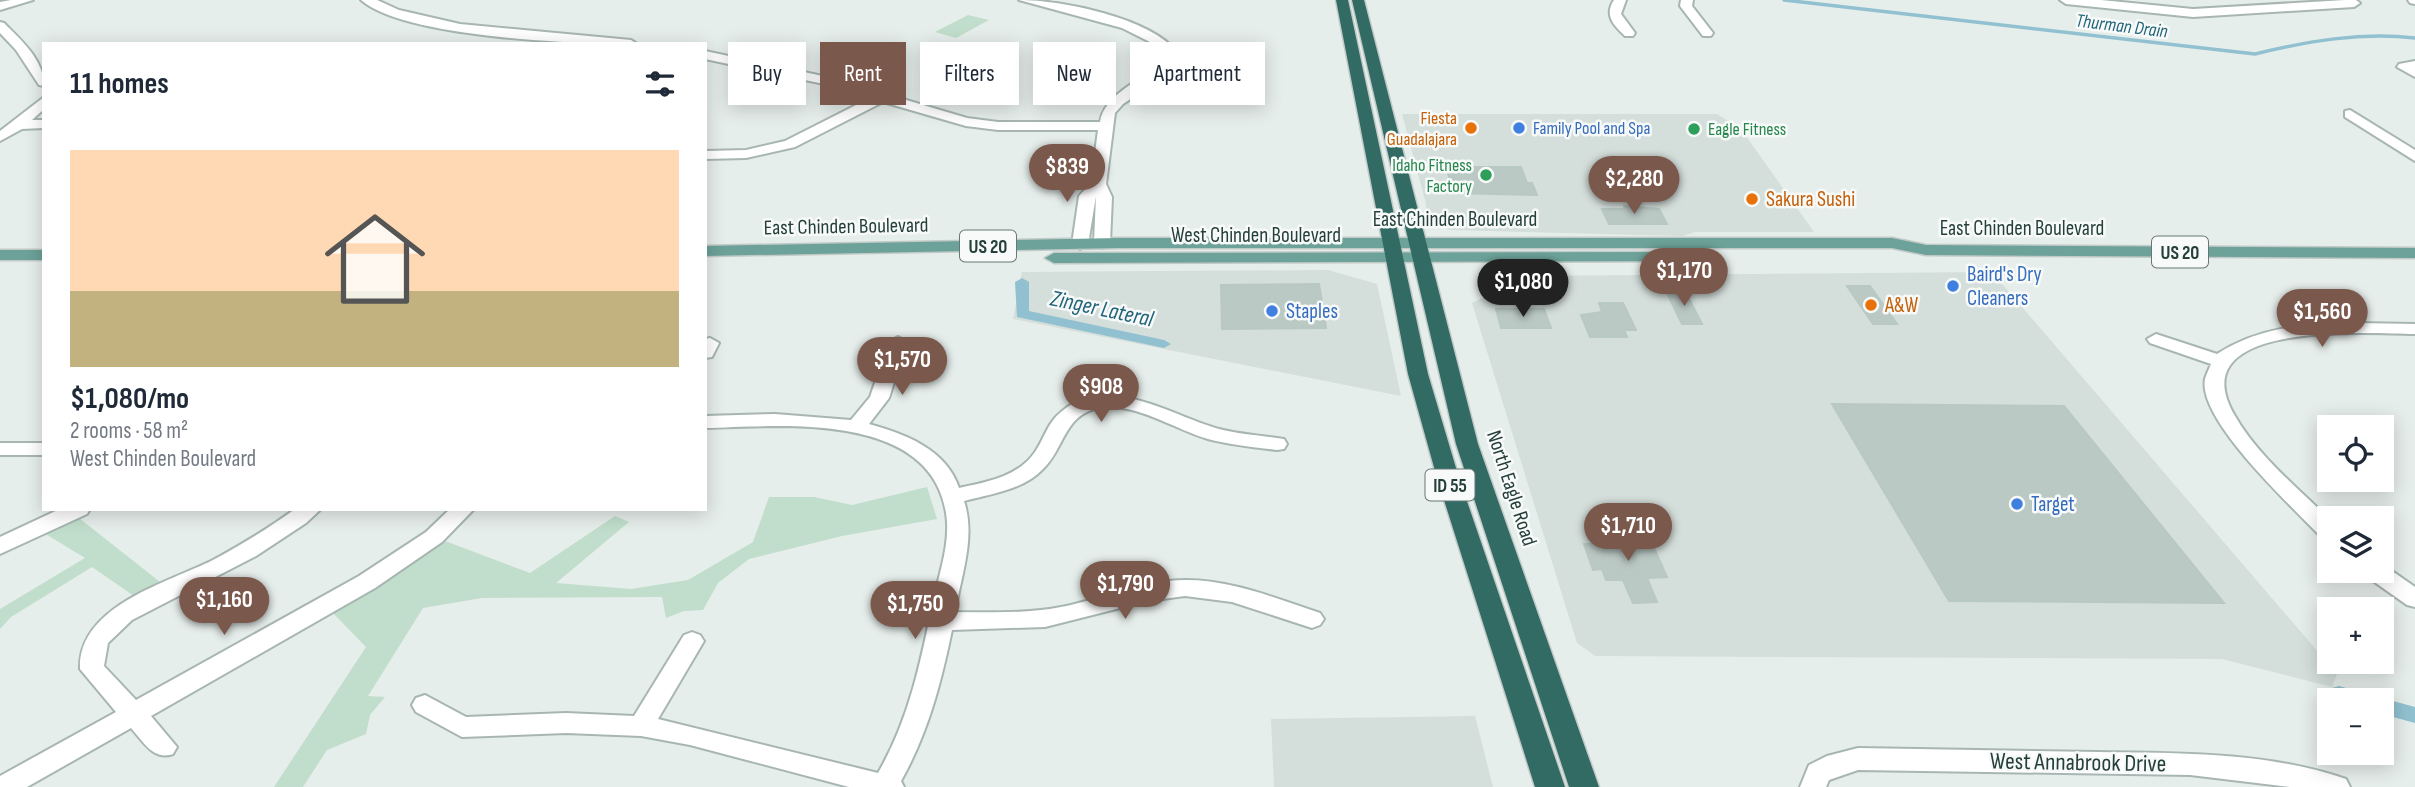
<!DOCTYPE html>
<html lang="en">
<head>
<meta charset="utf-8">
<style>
	:root { --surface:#fff; --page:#f6f6f7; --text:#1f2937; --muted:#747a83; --line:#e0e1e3; --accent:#7b584c }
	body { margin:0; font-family:"Sofia Sans Condensed",sans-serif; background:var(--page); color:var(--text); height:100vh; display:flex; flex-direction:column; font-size:26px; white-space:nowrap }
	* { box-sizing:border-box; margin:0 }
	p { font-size:23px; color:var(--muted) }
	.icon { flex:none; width:38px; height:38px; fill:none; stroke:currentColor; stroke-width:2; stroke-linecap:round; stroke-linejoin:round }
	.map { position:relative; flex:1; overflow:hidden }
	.drawer { position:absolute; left:42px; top:42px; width:665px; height:469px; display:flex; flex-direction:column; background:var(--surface); border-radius:0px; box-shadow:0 4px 18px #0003 }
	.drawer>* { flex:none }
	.guide { position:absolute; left:728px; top:42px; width:665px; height:63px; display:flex; gap:14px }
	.controls { position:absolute; left:2317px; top:415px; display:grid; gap:14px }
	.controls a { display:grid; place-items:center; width:77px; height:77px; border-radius:0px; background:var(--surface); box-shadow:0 4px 18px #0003; font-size:35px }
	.price { position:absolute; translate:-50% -60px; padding:0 16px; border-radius:24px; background:var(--accent); color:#fff; font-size:23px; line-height:46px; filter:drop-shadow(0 2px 4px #0008) }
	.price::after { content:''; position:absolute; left:50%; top:42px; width:21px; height:16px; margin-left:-10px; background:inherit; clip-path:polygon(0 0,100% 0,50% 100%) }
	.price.selected { background:#222; color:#fff }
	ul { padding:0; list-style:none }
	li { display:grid; align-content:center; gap:14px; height:371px; padding:0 28px }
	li+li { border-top:2px solid var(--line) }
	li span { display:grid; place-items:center; height:217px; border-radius:0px; color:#555 }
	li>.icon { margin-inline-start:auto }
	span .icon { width:126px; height:126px; fill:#fffc; stroke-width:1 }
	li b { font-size:30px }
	h2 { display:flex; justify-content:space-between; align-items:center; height:84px; padding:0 28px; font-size:30px }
	.pill { padding:0 24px; border-radius:0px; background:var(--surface); box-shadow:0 4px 18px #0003; font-size:24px; line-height:63px }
	.pill.selected { background:var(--accent); color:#fff }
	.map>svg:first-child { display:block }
	.built { fill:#d4deda }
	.green { fill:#c0decb }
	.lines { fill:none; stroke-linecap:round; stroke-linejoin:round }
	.stream { stroke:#91c1d0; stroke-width:3.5 }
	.canal { fill:#91c1d0; fill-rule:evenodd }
	.building { fill:#bbc9c4; stroke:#b8c8c3; stroke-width:2 }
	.minor-casing { stroke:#a8b6b3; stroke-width:4 }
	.major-casing { stroke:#c2cac8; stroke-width:3 }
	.highway-casing { stroke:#c2cac8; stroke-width:3 }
	.minor { fill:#fff; fill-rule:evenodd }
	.major { fill:#6ca299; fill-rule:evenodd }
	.highway { fill:#326b64; fill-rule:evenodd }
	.food-dot { fill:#e8710a; stroke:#f7faf9; stroke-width:2.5 }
	.shop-dot { fill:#3f7fe0; stroke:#f7faf9; stroke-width:2.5 }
	.leisure-dot { fill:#2e9e5b; stroke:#f7faf9; stroke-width:2.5 }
	.labels { text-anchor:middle; stroke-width:5; stroke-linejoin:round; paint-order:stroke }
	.far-food-label { font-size:18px; fill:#c56008; stroke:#f7faf9; text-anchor:end }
	.far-shop-label { font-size:18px; fill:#366cbe; stroke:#f7faf9; text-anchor:start }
	.far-leisure-label { font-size:18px; fill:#27864d; stroke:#f7faf9; text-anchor:start }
	.far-water-label { font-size:19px; font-style:italic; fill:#21647a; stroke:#f7faf9 }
	.shield { fill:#f7faf9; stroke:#647874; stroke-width:2 }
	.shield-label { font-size:19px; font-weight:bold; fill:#25403b }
	.food-label { font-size:21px; fill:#c56008; stroke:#f7faf9; text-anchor:start }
	.street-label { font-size:21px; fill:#25403b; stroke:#f7faf9 }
	.shop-label { font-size:21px; fill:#366cbe; stroke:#f7faf9; text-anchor:start }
	.water-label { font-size:23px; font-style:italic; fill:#21647a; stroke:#f7faf9 }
	.near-street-label { font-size:24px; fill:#25403b; stroke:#f7faf9 }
</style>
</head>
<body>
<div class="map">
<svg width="2415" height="787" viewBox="0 0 2415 787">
	<rect width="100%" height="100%" fill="#e6eeeb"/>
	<path class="built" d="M 1402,114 L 1717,114 L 1741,129 L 1814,232 L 1695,232 L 1683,236 L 1451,230 L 1431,224 L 1426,218 L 1426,204 Z
		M 1328,270 L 1377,284 L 1401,396 L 1013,319 L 1022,272 Z
		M 1992,272 L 2337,674 L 2332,687 L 2222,659 L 1595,656 L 1577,643 L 1472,303 L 1527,276 Z
		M 1475,716 L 1493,787 L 1274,787 L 1271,719 Z"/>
	<path class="green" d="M 968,15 L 989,20 L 956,38 L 935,32 Z
		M 927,487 L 937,519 L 842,536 L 749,559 L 718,583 L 703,610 L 684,611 L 666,618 L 662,597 L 482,598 L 423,608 L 368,696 L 385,697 L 370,715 L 366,734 L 327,750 L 303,787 L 274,787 L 366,647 L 331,611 L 445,541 L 530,573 L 615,516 L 629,522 L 556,583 L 631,589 L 688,580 L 753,542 L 769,497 L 814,497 L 852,505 Z
		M 79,518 L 160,582 L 134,596 L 92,567 L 11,617 L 0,629 L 0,609 L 85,558 L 44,533 Z"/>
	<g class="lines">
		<path class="stream" d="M 1784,0 L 2255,54 C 2308,41 2360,32 2415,38"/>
		<path class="canal" d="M 1022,278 L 1029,282 L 1029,311 L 1164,340 L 1171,344 L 1164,348 L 1017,317 L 1015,282 Z
			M 2339,686 L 2367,694 L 2370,700 L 2332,700 L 2329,694 L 2332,688 Z
			M 2382,698 L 2415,707 L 2415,723 L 2382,714 L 2382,700 L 2376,700 Z"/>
	</g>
	<path class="building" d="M 1446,167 L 1521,167 L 1527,183 L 1532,183 L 1537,195 L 1454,193 Z
		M 1624,206 L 1659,209 L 1667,224 L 1609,224 L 1602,209 L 1625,209 Z
		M 1319,284 L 1326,328 L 1222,329 L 1221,285 Z
		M 1847,286 L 1870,286 L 1897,324 L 1873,324 Z
		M 1666,291 L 1685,291 L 1702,324 L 1682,324 Z
		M 1599,303 L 1623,303 L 1636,330 L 1624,330 L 1627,337 L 1590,337 L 1581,315 L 1602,312 Z
		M 1496,309 L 1544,309 L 1551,328 L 1501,328 Z
		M 1832,404 L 2064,406 L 2224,603 L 1949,601 Z
		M 1603,532 L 1638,532 L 1641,539 L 1650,539 L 1667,577 L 1647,578 L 1657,602 L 1633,603 L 1623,580 L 1606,580 L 1602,569 L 1593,570 L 1584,544 L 1608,544 Z"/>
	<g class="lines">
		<g class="minor-casing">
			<path id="minor" d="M 11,0 L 33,0 L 0,10 L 0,2 Z
				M 361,0 L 377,0 L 399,10 L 460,24 L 631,40 L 637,44 C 577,44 405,38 361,0 Z
				M 1019,0 C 1062,0 1150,18 1177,52 L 1173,70 L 1123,104 L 1115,113 L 1106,184 L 1112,197 L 1110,243 L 1108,246 L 1102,248 L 1094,243 L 1096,196 L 1088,244 L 1080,249 L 1072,244 L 1079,196 L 1091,183 L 1098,130 L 998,130 L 966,126 L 883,102 L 795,147 L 746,158 L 705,159 L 705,151 L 746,150 L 785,141 L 870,98 L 824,84 L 705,59 L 705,51 L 832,78 L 967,118 L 998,122 L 1100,122 C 1104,95 1141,79 1162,65 L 1164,53 L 1156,45 L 1122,28 Z
				M 1614,0 L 1626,0 L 1621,14 L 1635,33 L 1633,36 L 1625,36 C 1613,25 1604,15 1614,0 Z
				M 1681,0 L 1693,0 L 1692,6 L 1713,33 L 1711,36 L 1703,36 L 1680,6 Z
				M 2060,0 L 2101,0 L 2193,9 L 2345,0 L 2356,0 L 2360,3 L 2354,7 L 2193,17 L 2066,4 Z
				M 2408,0 L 2415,0 L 2415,4 L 2410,3 Z
				M 0,22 L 4,23 C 22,41 44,60 44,86 L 39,85 L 16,50 L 0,33 Z
				M 2415,61 L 2415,77 L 2397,67 L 2399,64 Z
				M 44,97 L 44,109 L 32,120 L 44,120 L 44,128 L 22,129 L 0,141 L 0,131 Z
				M 2350,110 L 2415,150 L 2415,161 L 2345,117 L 2345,111 Z
				M 2358,323 L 2415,324 L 2415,334 C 2366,333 2178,320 2235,416 C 2258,456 2297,487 2329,519 L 2329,539 L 2321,537 C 2294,508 2197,420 2205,379 C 2206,375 2209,369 2211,364 L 2150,343 L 2147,339 L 2156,334 L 2217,354 C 2263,325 2305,325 2358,323 Z
				M 898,337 L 907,342 L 889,398 L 869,424 C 905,434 946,449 959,488 C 986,482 1018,477 1035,452 C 1044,439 1048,422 1061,412 C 1108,372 1171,416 1219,429 C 1237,434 1258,435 1277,438 L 1284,439 L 1287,444 L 1284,449 L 1277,450 C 1254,447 1230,445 1208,439 C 1173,429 1131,399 1094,409 C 1064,418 1063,450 1043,469 C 1023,490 991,494 964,501 C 976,537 961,576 955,612 C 990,612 1026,614 1061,607 C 1103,599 1143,580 1186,580 C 1233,580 1277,599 1320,613 L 1324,619 L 1320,625 L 1312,628 L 1232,602 L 1185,596 L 1148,601 L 1045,627 L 952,630 C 941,683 928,733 901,781 L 904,787 L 849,787 L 690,745 L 641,736 L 566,733 L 462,737 L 416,712 L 412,705 L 416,698 L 425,695 L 466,717 L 566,713 L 634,716 L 684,635 L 692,632 L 700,635 L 704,641 L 658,719 L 878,773 C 909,720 921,661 933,602 C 939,574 951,542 946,513 C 930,411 782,426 705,428 L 705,416 L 775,414 L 851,420 L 870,397 L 889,342 Z
				M 710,338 L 719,343 L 712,357 L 705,358 L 705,339 Z
				M 0,443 L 44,443 L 44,455 L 0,455 Z
				M 60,509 L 90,509 L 87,514 L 0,554 L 0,537 Z
				M 295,509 L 321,509 L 306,523 L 256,556 L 132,620 L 108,643 L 104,666 L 136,700 L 359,576 L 426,532 L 450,509 L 474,509 L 442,542 L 375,588 L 151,716 L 177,747 L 173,754 C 153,761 143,741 131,728 L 27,787 L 0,787 L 0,776 L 116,712 L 80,669 C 78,606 167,583 213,560 C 241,545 269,528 295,509 Z
				M 2382,564 L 2415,587 L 2415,607 L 2407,605 L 2366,576 L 2363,570 L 2382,570 Z
				M 1858,748 C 1938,749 2018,751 2098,752 C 2180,753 2268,752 2346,779 L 2350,787 L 2290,787 L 2190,775 L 1858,770 L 1829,780 L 1826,787 L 1800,787 L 1809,765 L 1827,756 Z"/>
		</g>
		<g class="major-casing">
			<path id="major" d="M 1118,238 L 1892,238 L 1926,245 L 2415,248 L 2415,258 L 1926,255 L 1892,248 L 1118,248 L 705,256 L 705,246 Z
				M 0,250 L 44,250 L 44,260 L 0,260 Z
				M 1694,252 L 1703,257 L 1700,261 L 1054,263 L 1045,258 L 1054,253 Z"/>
		</g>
		<g class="highway-casing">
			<path id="highway" d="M 1336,0 L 1348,0 L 1428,374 L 1459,478 L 1565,787 L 1535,787 L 1437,478 L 1408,374 Z
				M 1352,0 L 1364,0 L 1478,444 L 1599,787 L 1569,787 L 1456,444 Z"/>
		</g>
		<use href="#minor" class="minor"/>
		<use href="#major" class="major"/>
		<use href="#highway" class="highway"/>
	</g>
	<g class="food-dot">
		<circle cx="1471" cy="128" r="7"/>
		<circle cx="1752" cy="199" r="7"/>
		<circle cx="1871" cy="305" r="7"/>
	</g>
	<g class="shop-dot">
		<circle cx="1519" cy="128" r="7"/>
		<circle cx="1953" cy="286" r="7"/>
		<circle cx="1272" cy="311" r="7"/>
		<circle cx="2017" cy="504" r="7"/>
	</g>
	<g class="leisure-dot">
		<circle cx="1694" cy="129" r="7"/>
		<circle cx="1486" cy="175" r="7"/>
	</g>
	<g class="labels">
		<g class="far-food-label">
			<text x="1457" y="124">Fiesta<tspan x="1457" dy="21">Guadalajara</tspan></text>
		</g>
		<g class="far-shop-label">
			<text x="1533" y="134">Family Pool and Spa</text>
		</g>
		<g class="far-leisure-label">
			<text x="1708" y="135">Eagle Fitness</text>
			<text x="1472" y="171" text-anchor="end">Idaho Fitness<tspan x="1472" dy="21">Factory</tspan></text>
		</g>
		<g class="far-water-label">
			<text transform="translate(2122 25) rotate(7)" y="7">Thurman Drain</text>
		</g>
		<g class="shield">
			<rect x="960" y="230.5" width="56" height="31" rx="5"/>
			<rect x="2152" y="236.5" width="56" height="31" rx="5"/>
			<rect x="1425.5" y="469.5" width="49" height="31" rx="5"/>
		</g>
		<g class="shield-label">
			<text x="988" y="253">US 20</text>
			<text x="2180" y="259">US 20</text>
			<text x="1450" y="492">ID 55</text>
		</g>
		<g class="food-label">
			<text x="1766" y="206">Sakura Sushi</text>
			<text x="1885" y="312">A&amp;W</text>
		</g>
		<g class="street-label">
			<text x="1455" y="226">East Chinden Boulevard</text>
			<text transform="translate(846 226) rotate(-1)" y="7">East Chinden Boulevard</text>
			<text x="2022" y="235">East Chinden Boulevard</text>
			<text x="1256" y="242">West Chinden Boulevard</text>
			<text transform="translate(1512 488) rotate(72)" y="7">North Eagle Road</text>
		</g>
		<g class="shop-label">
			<text x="1967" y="281">Baird's Dry<tspan x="1967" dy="24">Cleaners</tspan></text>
			<text x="1286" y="318">Staples</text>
			<text x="2031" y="511">Target</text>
		</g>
		<g class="water-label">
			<text transform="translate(1102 308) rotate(12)" y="8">Zinger Lateral</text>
		</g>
		<g class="near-street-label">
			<text transform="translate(2078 762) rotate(1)" y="8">West Annabrook Drive</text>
		</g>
	</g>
</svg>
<div class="controls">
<a><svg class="icon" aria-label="locate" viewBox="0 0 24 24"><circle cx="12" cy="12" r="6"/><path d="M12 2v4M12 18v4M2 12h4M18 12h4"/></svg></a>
<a><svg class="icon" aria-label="layers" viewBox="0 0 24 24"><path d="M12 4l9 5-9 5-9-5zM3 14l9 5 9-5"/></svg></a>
<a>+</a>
<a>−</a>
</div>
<b class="price" style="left:1067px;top:204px">$839</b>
<b class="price" style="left:1634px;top:216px">$2,280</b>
<b class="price" style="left:1684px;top:308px">$1,170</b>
<b class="price selected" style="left:1523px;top:319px">$1,080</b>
<b class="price" style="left:2322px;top:349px">$1,560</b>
<b class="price" style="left:902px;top:397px">$1,570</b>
<b class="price" style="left:1101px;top:424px">$908</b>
<b class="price" style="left:1628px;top:563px">$1,710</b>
<b class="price" style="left:1125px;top:621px">$1,790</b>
<b class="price" style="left:224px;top:637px">$1,160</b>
<b class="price" style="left:915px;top:641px">$1,750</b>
<div class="guide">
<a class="pill">Buy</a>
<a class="pill selected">Rent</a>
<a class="pill">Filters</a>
<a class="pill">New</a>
<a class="pill">Apartment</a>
</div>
<section class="drawer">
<h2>11 homes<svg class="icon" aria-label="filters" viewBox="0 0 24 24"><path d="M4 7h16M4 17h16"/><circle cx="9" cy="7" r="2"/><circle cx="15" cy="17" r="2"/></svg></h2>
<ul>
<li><span style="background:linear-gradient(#ffd9b3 65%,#c2b280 0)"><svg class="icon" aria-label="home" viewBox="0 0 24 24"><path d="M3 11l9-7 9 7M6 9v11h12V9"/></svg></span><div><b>$1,080/mo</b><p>2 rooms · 58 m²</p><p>West Chinden Boulevard</p></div></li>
</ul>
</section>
</div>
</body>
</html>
